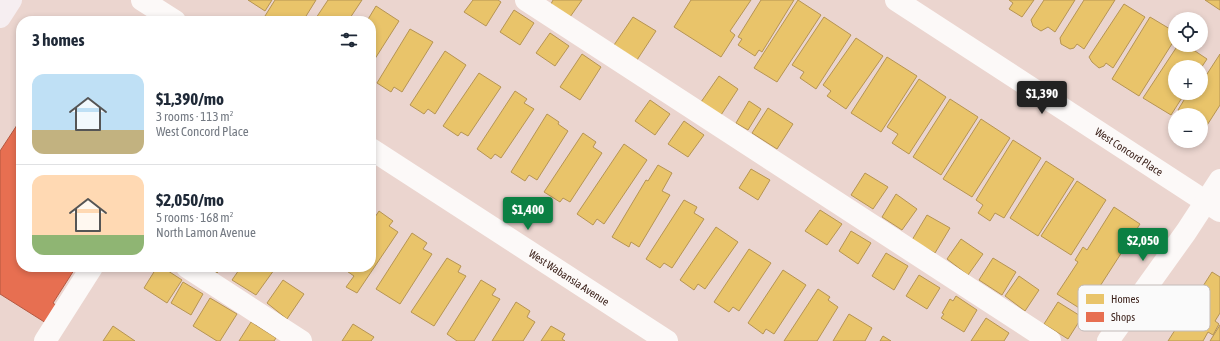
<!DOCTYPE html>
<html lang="en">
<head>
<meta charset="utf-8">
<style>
	:root { --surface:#fff; --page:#f2f2f3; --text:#1f2937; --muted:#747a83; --line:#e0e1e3; --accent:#0b8043 }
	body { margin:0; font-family:"Asap Condensed",sans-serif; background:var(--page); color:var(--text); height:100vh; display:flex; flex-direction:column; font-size:15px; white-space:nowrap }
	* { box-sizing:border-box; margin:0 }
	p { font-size:13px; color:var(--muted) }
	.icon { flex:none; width:22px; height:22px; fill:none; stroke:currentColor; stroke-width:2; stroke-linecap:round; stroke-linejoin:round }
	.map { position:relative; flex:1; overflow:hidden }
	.details { position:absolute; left:16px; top:16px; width:360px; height:256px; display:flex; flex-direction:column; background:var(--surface); border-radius:16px; box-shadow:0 2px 6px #0003 }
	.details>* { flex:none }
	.tools { position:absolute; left:1168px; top:12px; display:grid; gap:8px }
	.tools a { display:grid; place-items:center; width:40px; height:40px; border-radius:50%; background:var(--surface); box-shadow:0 2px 6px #0003; font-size:20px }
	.price { position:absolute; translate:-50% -34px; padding:0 9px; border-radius:4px; background:var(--accent); color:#fff; font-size:13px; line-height:26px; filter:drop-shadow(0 1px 2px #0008) }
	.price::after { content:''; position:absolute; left:50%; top:24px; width:12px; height:9px; margin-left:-6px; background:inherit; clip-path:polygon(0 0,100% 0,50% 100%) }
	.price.selected { background:#222; color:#fff }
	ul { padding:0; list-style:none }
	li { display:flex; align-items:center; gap:12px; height:100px; padding:0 16px }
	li+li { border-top:1px solid var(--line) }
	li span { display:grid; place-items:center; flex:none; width:112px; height:80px; border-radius:12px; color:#555 }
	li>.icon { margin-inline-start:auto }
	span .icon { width:48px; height:48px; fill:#fffc; stroke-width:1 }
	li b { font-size:17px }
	h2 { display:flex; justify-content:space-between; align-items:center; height:48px; padding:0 16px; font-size:17px }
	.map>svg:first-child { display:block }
	.homes { fill:#e9c46a; stroke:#b69453 }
	.shops { fill:#e76f51; stroke:#b45841 }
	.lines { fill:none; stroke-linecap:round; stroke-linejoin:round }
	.minor { stroke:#fcf9f8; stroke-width:22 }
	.major { stroke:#f6eef1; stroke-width:22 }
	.labels { text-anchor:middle; stroke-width:4; stroke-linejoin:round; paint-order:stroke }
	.street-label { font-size:11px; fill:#3e241d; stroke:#fafafa }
	.key { fill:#fafafa; stroke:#c2bab8; stroke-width:1 }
	.key-label { font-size:11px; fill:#3e241d }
</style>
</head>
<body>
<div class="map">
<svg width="1220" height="341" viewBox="0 0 1220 341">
	<rect width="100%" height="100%" fill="#ebd5cf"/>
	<path class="homes" d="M 248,0 L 272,0 L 265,11 Z
		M 275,0 L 316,0 L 303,21 L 272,21 L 265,16 Z
		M 328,0 L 362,0 L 348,21 L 314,21 Z
		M 473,0 L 498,0 L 501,2 L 486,26 L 464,12 Z
		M 553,0 L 582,0 L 570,17 L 551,4 Z
		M 691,0 L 751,0 L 730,31 L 735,35 L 721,57 L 674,27 Z
		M 761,0 L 794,0 L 762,52 L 759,50 L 755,56 L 738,45 L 742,39 L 738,37 Z
		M 798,0 L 821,15 L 777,82 L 754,68 Z
		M 1009,0 L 1034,0 L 1022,17 L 1009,9 L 1013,3 Z
		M 1044,0 L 1075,0 L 1055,32 L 1048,27 L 1041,31 L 1033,26 L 1031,20 Z
		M 1084,0 L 1115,0 L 1084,49 L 1077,44 L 1074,48 L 1070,49 L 1061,44 L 1060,38 Z
		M 1205,0 L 1220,0 L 1220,10 Z
		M 1124,4 L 1145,17 L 1113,68 L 1106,63 L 1104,66 L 1099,68 L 1092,62 L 1089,57 Z
		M 376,6 L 399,21 L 371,65 L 371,21 L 367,21 Z
		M 514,10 L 534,23 L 520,45 L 500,32 Z
		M 633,17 L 656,31 L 637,60 L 614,45 Z
		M 824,17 L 851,35 L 816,89 L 800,78 L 804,72 L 792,65 Z
		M 1150,17 L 1175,32 L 1175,39 L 1139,96 L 1112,79 Z
		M 410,29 L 433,42 L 402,92 L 394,87 L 391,92 L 377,83 Z
		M 550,33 L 569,46 L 555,66 L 536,53 Z
		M 856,38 L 883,56 L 846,109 L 827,96 L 831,91 L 823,85 Z
		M 1178,45 L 1186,45 L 1207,59 L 1201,68 L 1175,67 L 1175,93 L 1185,93 L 1171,115 L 1143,98 Z
		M 445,51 L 466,65 L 435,114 L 428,109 L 424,114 L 410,105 Z
		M 582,54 L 601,67 L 580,100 L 560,87 Z
		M 1220,54 L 1220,105 L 1202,133 L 1201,115 L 1185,115 L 1178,110 L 1187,95 L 1192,98 L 1195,93 L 1201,93 L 1201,73 L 1202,71 L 1207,74 Z
		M 887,57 L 917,76 L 881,132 L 851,113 Z
		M 479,73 L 501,87 L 468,136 L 461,132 L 458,136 L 443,126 Z
		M 719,76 L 738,89 L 721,115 L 701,102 Z
		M 919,79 L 946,97 L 909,154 L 892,143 L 898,134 L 887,127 Z
		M 515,91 L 527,99 L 524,103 L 534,109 L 501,158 L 495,154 L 491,159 L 477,149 Z
		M 950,99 L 978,117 L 941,175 L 913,157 Z
		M 650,100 L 670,114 L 655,135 L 635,121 Z
		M 749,101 L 761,109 L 748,130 L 736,123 Z
		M 768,108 L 793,124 L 777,149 L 752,133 Z
		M 547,114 L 559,122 L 558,124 L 568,131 L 537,180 L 529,175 L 525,181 L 511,172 Z
		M 981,119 L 1010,138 L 972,197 L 943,179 Z
		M 684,121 L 704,135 L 688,157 L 668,144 Z
		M 583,133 L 596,142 L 593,147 L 602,153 L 570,202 L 563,198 L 560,202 L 544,192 Z
		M 1013,140 L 1041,158 L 1004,218 L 995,213 L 990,221 L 978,213 L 983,205 L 976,200 Z
		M 624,144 L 647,160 L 604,224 L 597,219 L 593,225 L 577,214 Z
		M 1046,161 L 1074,179 L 1038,236 L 1010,218 Z
		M 658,165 L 672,173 L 662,191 L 670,195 L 639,247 L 631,242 L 629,247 L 612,237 L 646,180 L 648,181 Z
		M 751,169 L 770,180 L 758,200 L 739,188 Z
		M 865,173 L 888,187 L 873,209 L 851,195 Z
		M 1077,181 L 1106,200 L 1071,255 L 1041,236 Z
		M 896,194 L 917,209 L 902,230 L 882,217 Z
		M 684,200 L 697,207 L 694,213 L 704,219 L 672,268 L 664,263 L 660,268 L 646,259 Z
		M 1114,207 L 1140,224 L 1084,311 L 1057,294 L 1078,262 L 1075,260 L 1083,247 L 1087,250 Z
		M 820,210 L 842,224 L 827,245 L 805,231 Z
		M 379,211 L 393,221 L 389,226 L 398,232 L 357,293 L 346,287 L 354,276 L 341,267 L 371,267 L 371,223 Z
		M 927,215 L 950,228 L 935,253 L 912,240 Z
		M 716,227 L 738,242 L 705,289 L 698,284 L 694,290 L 680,280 Z
		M 851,231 L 871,243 L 858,264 L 839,251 Z
		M 412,233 L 427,243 L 423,249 L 432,254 L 400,304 L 376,289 Z
		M 961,239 L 983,254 L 968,275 L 947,259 Z
		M 749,249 L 771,263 L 739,311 L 733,307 L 729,312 L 714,302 Z
		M 886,253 L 908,266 L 894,290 L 872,276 Z
		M 447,258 L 461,266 L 458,272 L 466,276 L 434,326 L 411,312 Z
		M 993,258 L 1016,272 L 1002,295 L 979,280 Z
		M 157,267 L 162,267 L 182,280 L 167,303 L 144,288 Z
		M 209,267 L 222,267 L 217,273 Z
		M 241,267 L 269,267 L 274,270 L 256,295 L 232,280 Z
		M 783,270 L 806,285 L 774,334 L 766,329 L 763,334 L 748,323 Z
		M 1212,272 L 1220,277 L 1220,313 L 1215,321 L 1219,324 L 1213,335 L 1208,332 L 1203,341 L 1168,341 Z
		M 919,275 L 940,288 L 927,309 L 906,296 Z
		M 1019,276 L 1039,290 L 1025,311 L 1005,296 Z
		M 283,280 L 304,294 L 287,319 L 267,303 Z
		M 481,280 L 496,289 L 492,295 L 500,299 L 474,341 L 457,341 L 447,334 Z
		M 183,282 L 203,294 L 191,315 L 171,303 Z
		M 818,289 L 830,297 L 828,300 L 838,307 L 817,341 L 784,341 Z
		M 956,296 L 977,310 L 964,332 L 941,318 L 944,314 L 942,313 L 950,299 L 953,301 Z
		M 210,298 L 237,314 L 220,341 L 217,341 L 193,326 Z
		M 516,302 L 530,311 L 527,317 L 535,322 L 523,341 L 492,341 Z
		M 1058,302 L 1082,317 L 1068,339 L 1044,324 Z
		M 849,314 L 872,328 L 865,341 L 833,341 Z
		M 986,318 L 1009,333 L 1004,341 L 971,341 Z
		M 251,322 L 276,338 L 274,341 L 239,341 Z
		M 353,324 L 374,337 L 371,341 L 342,341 Z
		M 1220,325 L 1220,341 L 1210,341 Z
		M 113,326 L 135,341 L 103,341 Z
		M 551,326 L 565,334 L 562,339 L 565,341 L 541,341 Z
		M 883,336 L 891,341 L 880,341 Z"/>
	<path class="shops" d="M 21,119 L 21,267 L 76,267 L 53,303 L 57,306 L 46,323 L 0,294 L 0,151 Z"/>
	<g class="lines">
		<g class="minor">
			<path d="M 142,0 L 175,21"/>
			<path d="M 526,0 L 1050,341"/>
			<path id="s1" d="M 896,0 L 1220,211"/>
			<path id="s2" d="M 371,149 L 667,341"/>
			<path d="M 187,267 L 301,341"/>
			<path d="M 45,341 L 92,267"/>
			<path d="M 1108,341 L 1186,232 L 1220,180"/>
		</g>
		<path class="major" d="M 0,17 L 11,0"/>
	</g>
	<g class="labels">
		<g class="street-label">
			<text dy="4" stroke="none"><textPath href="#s1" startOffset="278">West Concord Place</textPath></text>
			<text dy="4" stroke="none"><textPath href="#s2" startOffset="236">West Wabansia Avenue</textPath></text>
		</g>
	</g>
	<rect x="1078" y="285" width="132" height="46" rx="6" class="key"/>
	<rect x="1086" y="294" width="18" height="10" fill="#e9c46a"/>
	<rect x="1086" y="312" width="18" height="10" fill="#e76f51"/>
	<g class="key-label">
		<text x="1111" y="303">Homes</text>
		<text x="1111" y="321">Shops</text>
	</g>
</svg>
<div class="tools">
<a><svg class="icon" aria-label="locate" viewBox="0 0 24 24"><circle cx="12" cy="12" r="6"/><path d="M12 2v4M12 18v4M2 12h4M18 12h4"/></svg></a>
<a>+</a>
<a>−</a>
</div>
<b class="price selected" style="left:1042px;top:115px">$1,390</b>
<b class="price" style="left:528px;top:231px">$1,400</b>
<b class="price" style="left:1143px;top:262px">$2,050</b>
<section class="details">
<h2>3 homes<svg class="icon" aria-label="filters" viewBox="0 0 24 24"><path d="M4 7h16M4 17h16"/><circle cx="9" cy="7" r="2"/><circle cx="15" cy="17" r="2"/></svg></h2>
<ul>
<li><span style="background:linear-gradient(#bfe0f5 70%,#c2b280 0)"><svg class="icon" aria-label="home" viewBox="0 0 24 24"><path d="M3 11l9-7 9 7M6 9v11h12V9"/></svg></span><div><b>$1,390/mo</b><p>3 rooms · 113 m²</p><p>West Concord Place</p></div></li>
<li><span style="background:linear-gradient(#ffd9b3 75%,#8fb573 0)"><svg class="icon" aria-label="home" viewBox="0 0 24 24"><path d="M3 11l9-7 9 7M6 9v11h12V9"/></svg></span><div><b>$2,050/mo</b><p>5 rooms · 168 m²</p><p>North Lamon Avenue</p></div></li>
</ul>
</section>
</div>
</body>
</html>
